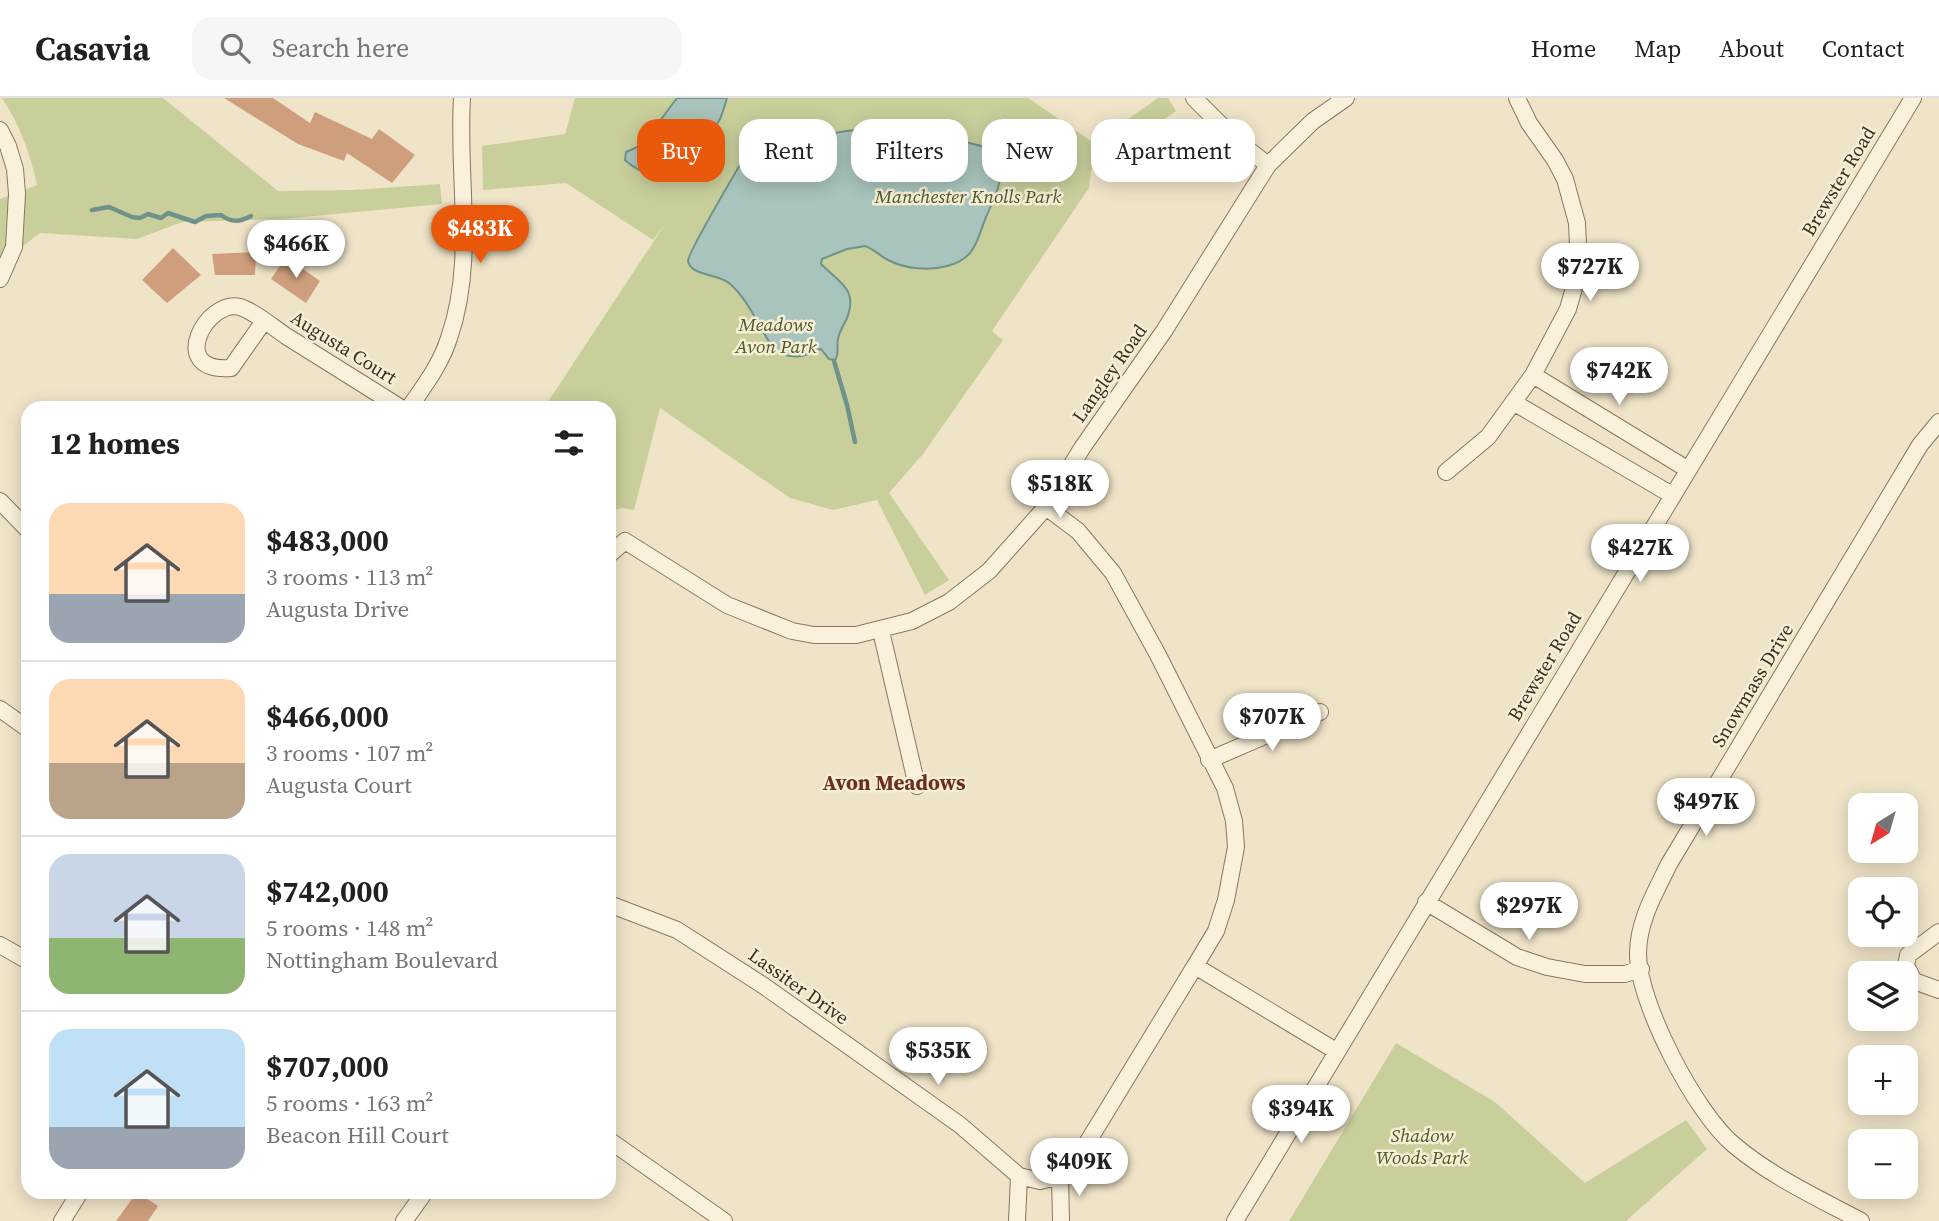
<!DOCTYPE html>
<html lang="en">
<head>
<meta charset="utf-8">
<style>
	:root { --surface:#fff; --page:#f6f6f6; --text:#202124; --muted:#757577; --line:#e0e0e0; --accent:#ea580c }
	body { margin:0; font-family:"Source Serif 4",serif; background:var(--page); color:var(--text); height:100vh; display:flex; flex-direction:column; font-size:26px; white-space:nowrap }
	* { box-sizing:border-box; margin:0 }
	p { font-size:23px; color:var(--muted) }
	.icon { flex:none; width:38px; height:38px; fill:none; stroke:currentColor; stroke-width:2; stroke-linecap:round; stroke-linejoin:round }
	.map { position:relative; flex:1; overflow:hidden }
	.drawer { position:absolute; left:21px; top:303px; width:595px; height:798px; display:flex; flex-direction:column; background:var(--surface); border-radius:21px; box-shadow:0 4px 18px #0003 }
	.drawer>* { flex:none }
	.banner { position:absolute; left:637px; top:21px; width:665px; height:63px; display:flex; gap:14px }
	.needle { width:46px; rotate:217deg }
	.tools { position:absolute; left:1848px; top:695px; display:grid; gap:14px }
	.tools a { display:grid; place-items:center; width:70px; height:70px; border-radius:14px; background:var(--surface); box-shadow:0 4px 18px #0003; font-size:35px }
	.price { position:absolute; translate:-50% -60px; padding:0 16px; border-radius:24px; background:#fff; color:#222; font-size:23px; line-height:46px; filter:drop-shadow(0 2px 4px #0008) }
	.price::after { content:''; position:absolute; left:50%; top:42px; width:21px; height:16px; margin-left:-10px; background:inherit; clip-path:polygon(0 0,100% 0,50% 100%) }
	.price.current { background:var(--accent); color:#fff }
	ul { padding:0; list-style:none }
	li { display:flex; align-items:center; gap:21px; height:175px; padding:0 28px }
	li+li { border-top:2px solid var(--line) }
	li span { display:grid; place-items:center; flex:none; width:196px; height:140px; border-radius:21px; color:#555 }
	li>.icon { margin-inline-start:auto }
	span .icon { width:84px; height:84px; fill:#fffc; stroke-width:1 }
	li b { font-size:30px }
	h2 { display:flex; justify-content:space-between; align-items:center; height:84px; padding:0 28px; font-size:30px }
	.pill { padding:0 24px; border-radius:21px; background:var(--surface); box-shadow:0 4px 18px #0003; font-size:24px; line-height:63px }
	.pill.current { background:var(--accent); color:#fff }
	header { display:flex; align-items:center; gap:42px; box-sizing:border-box; height:98px; padding:0 35px; background:var(--surface); border-bottom:2px solid var(--line) }
	header strong { font-size:33px }
	nav { display:flex; gap:38px; margin-inline-start:auto; font-size:24px }
	.search { width:490px; height:63px; background:var(--page); display:flex; align-items:center; gap:18px; box-sizing:border-box; padding:0 24px; border-radius:21px; color:var(--muted); font-size:26px }
	.map>svg:first-child { display:block }
	.green { fill:#c9cf9b }
	.water { fill:#a9c4bc; stroke:#6f938a; stroke-width:2 }
	.lines { fill:none; stroke-linecap:round; stroke-linejoin:round }
	.stream { stroke:#6f938a; stroke-width:4.5 }
	.building { fill:#cf9f7d }
	.minor-casing { stroke:#8d765c; stroke-width:18 }
	.minor { stroke:#faf1dc; stroke-width:16 }
	.labels { text-anchor:middle; stroke-width:5; stroke-linejoin:round; paint-order:stroke }
	.street-label { font-size:19px; fill:#3d2e20; stroke:#f7eed8 }
	.park-label { font-size:19px; font-style:italic; fill:#4d5a26; stroke:#f7eed8 }
	.neighbourhood-label { font-size:21px; font-weight:bold; fill:#6b2e1e; stroke:#f7eed8 }
</style>
</head>
<body>
<header>
<strong>Casavia</strong>
<div class="search"><svg class="icon" aria-label="search" viewBox="0 0 24 24"><circle cx="10" cy="10" r="6"/><path d="M15 15l6 6"/></svg>Search here</div>
<nav><a>Home</a><a>Map</a><a>About</a><a>Contact</a></nav>
</header>
<div class="map">
<svg width="1939" height="1123" viewBox="0 0 1939 1123">
	<rect width="100%" height="100%" fill="#f0e4c8"/>
	<path class="green" d="M 2,0 L 163,0 L 278,93 L 353,92 L 440,86 L 442,106 L 282,121 L 182,124 L 137,141 L 40,135 L 0,166 L 0,101 L 37,87 C 30,55 20,27 2,0 Z
		M 575,0 L 1028,0 L 1094,45 L 1158,0 L 1168,0 L 1176,13 L 1091,72 L 1089,90 L 992,233 L 1003,242 L 923,356 L 889,395 L 949,482 L 925,497 L 877,402 L 833,412 L 790,400 L 660,310 L 634,412 L 622,410 L 609,413 L 609,310 L 544,310 L 665,126 L 653,142 L 566,85 L 483,92 L 482,48 L 565,36 Z
		M 1396,945 L 1495,1004 L 1585,1085 L 1686,1022 L 1707,1051 L 1626,1123 L 1289,1123 Z"/>
	<path class="water" d="M 677,0 L 727,0 C 725,7 723,14 720,21 C 715,30 688,68 680,73 C 662,83 639,75 625,62 L 626,54 L 642,47 Z
		M 910,30 L 981,48 C 1014,66 997,93 986,119 C 977,141 976,161 947,168 C 929,173 905,171 888,162 C 880,158 874,151 865,148 L 847,151 L 822,161 L 821,166 C 840,185 858,191 847,220 C 844,227 839,234 838,241 C 836,249 840,255 835,262 L 829,261 L 821,251 C 803,259 791,263 774,251 C 759,230 749,202 729,185 C 718,176 691,178 688,163 C 687,155 747,55 755,41 C 771,26 777,36 795,38 C 816,40 835,34 855,32 C 873,30 892,30 910,30 Z"/>
	<g class="lines">
		<path class="stream" d="M 92,112 L 109,109 L 132,119 L 140,120 L 148,116 L 161,120 L 168,115 L 195,124 L 206,118 L 221,117 C 232,125 240,124 251,118
			M 834,263 L 847,307 L 855,344"/>
	</g>
	<path class="building" d="M 224,0 L 273,0 L 310,25 L 315,14 L 372,41 L 379,31 L 415,57 L 392,85 L 347,55 L 344,63 L 298,46 Z
		M 173,150 L 201,177 L 167,205 L 142,182 Z
		M 256,154 L 255,177 L 215,177 L 212,156 Z
		M 286,159 L 320,183 L 306,205 L 271,181 Z
		M 137,1094 L 158,1108 L 148,1123 L 116,1123 Z"/>
	<g class="lines">
		<g class="minor-casing">
			<path id="minor" d="M 1194,0 L 1236,42 L 1268,67
				M 0,32 L 8,48 L 15,71 L 17,96 L 14,149 L 0,181
				M 264,223 L 231,270 C 166,275 207,200 240,209 C 254,213 274,230 286,238 C 325,262 363,286 401,310
				M 1533,277 L 1687,371
				M 1513,304 L 1672,397
				M 409,310 C 424,288 441,266 449,240 C 476,163 457,80 462,0
				M 1446,374 L 1488,339 L 1533,277 L 1568,211 L 1579,172 L 1577,125 L 1565,81 L 1555,62 L 1529,25 L 1517,0
				M 0,403 L 28,432
				M 1046,409 L 1078,433 L 1113,475 L 1158,557 L 1225,690 L 1234,723 L 1236,749 L 1226,802 L 1216,833 L 1195,868 L 1336,953
				M 609,457 L 625,443 L 727,507 L 792,533 L 814,537 L 856,537 L 912,523 L 949,504 L 989,473 L 1046,409 L 1082,350 L 1164,233 L 1268,67 L 1313,23 L 1346,0
				M 881,533 L 917,688
				M 0,611 L 28,631
				M 1209,662 L 1320,614
				M 1426,804 L 1517,859 L 1547,869 L 1585,876 L 1625,876 L 1641,871
				M 609,806 L 677,832 L 764,888 L 960,1027 L 1019,1078 L 1040,1083 L 1060,1078 L 1070,1073 L 1195,868
				M 1939,834 L 1908,857 L 1906,868 L 1914,883 L 1939,892
				M 0,847 L 28,863
				M 609,1042 L 724,1123
				M 1060,1078 L 1061,1123
				M 62,1123 L 80,1094
				M 404,1123 L 425,1094
				M 1017,1123 L 1019,1078
				M 1235,1123 L 1913,0
				M 1861,1123 C 1818,1100 1772,1079 1734,1047 C 1696,1016 1638,905 1638,856 C 1638,823 1655,795 1669,766 L 1920,347 L 1939,324"/>
		</g>
		<use href="#minor" class="minor"/>
	</g>
	<g class="labels">
		<g class="street-label">
			<text transform="translate(1838 83) rotate(-59)" y="7">Brewster Road</text>
			<text transform="translate(344 249) rotate(32)" y="7">Augusta Court</text>
			<text transform="translate(1109 275) rotate(-55)" y="7">Langley Road</text>
			<text transform="translate(1544 568) rotate(-59)" y="7">Brewster Road</text>
			<text transform="translate(1752 587) rotate(-59)" y="7">Snowmass Drive</text>
			<text transform="translate(799 888) rotate(35)" y="7">Lassiter Drive</text>
		</g>
		<g class="park-label">
			<text x="968" y="105">Manchester Knolls Park</text>
			<text x="776" y="233">Meadows<tspan x="776" dy="22">Avon Park</tspan></text>
			<text x="1422" y="1044">Shadow<tspan x="1422" dy="22">Woods Park</tspan></text>
		</g>
		<g class="neighbourhood-label">
			<text x="894" y="692">Avon Meadows</text>
		</g>
	</g>
</svg>
<div class="tools">
<a><svg class="needle" viewBox="-14 -14 28 28"><path d="M0-13l5 13h-10z" fill="#e53935"/><path d="M0 13l5-13h-10z" fill="#757577"/></svg></a>
<a><svg class="icon" aria-label="locate" viewBox="0 0 24 24"><circle cx="12" cy="12" r="6"/><path d="M12 2v4M12 18v4M2 12h4M18 12h4"/></svg></a>
<a><svg class="icon" aria-label="layers" viewBox="0 0 24 24"><path d="M12 4l9 5-9 5-9-5zM3 14l9 5 9-5"/></svg></a>
<a>+</a>
<a>−</a>
</div>
<b class="price current" style="left:480px;top:167px">$483K</b>
<b class="price" style="left:296px;top:182px">$466K</b>
<b class="price" style="left:1590px;top:205px">$727K</b>
<b class="price" style="left:1619px;top:309px">$742K</b>
<b class="price" style="left:1060px;top:422px">$518K</b>
<b class="price" style="left:1640px;top:486px">$427K</b>
<b class="price" style="left:1272px;top:655px">$707K</b>
<b class="price" style="left:1706px;top:740px">$497K</b>
<b class="price" style="left:1529px;top:844px">$297K</b>
<b class="price" style="left:938px;top:989px">$535K</b>
<b class="price" style="left:1301px;top:1047px">$394K</b>
<b class="price" style="left:1079px;top:1100px">$409K</b>
<div class="banner">
<a class="pill current">Buy</a>
<a class="pill">Rent</a>
<a class="pill">Filters</a>
<a class="pill">New</a>
<a class="pill">Apartment</a>
</div>
<section class="drawer">
<h2>12 homes<svg class="icon" aria-label="filters" viewBox="0 0 24 24"><path d="M4 7h16M4 17h16"/><circle cx="9" cy="7" r="2"/><circle cx="15" cy="17" r="2"/></svg></h2>
<ul>
<li><span style="background:linear-gradient(#ffd9b3 65%,#9aa5b1 0)"><svg class="icon" aria-label="home" viewBox="0 0 24 24"><path d="M3 11l9-7 9 7M6 9v11h12V9"/></svg></span><div><b>$483,000</b><p>3 rooms · 113 m²</p><p>Augusta Drive</p></div></li>
<li><span style="background:linear-gradient(#ffd9b3 60%,#b9a48a 0)"><svg class="icon" aria-label="home" viewBox="0 0 24 24"><path d="M3 11l9-7 9 7M6 9v11h12V9"/></svg></span><div><b>$466,000</b><p>3 rooms · 107 m²</p><p>Augusta Court</p></div></li>
<li><span style="background:linear-gradient(#c9d6e8 60%,#8fb573 0)"><svg class="icon" aria-label="home" viewBox="0 0 24 24"><path d="M3 11l9-7 9 7M6 9v11h12V9"/></svg></span><div><b>$742,000</b><p>5 rooms · 148 m²</p><p>Nottingham Boulevard</p></div></li>
<li><span style="background:linear-gradient(#bfe0f5 70%,#9aa5b1 0)"><svg class="icon" aria-label="home" viewBox="0 0 24 24"><path d="M3 11l9-7 9 7M6 9v11h12V9"/></svg></span><div><b>$707,000</b><p>5 rooms · 163 m²</p><p>Beacon Hill Court</p></div></li>
</ul>
</section>
</div>
</body>
</html>
